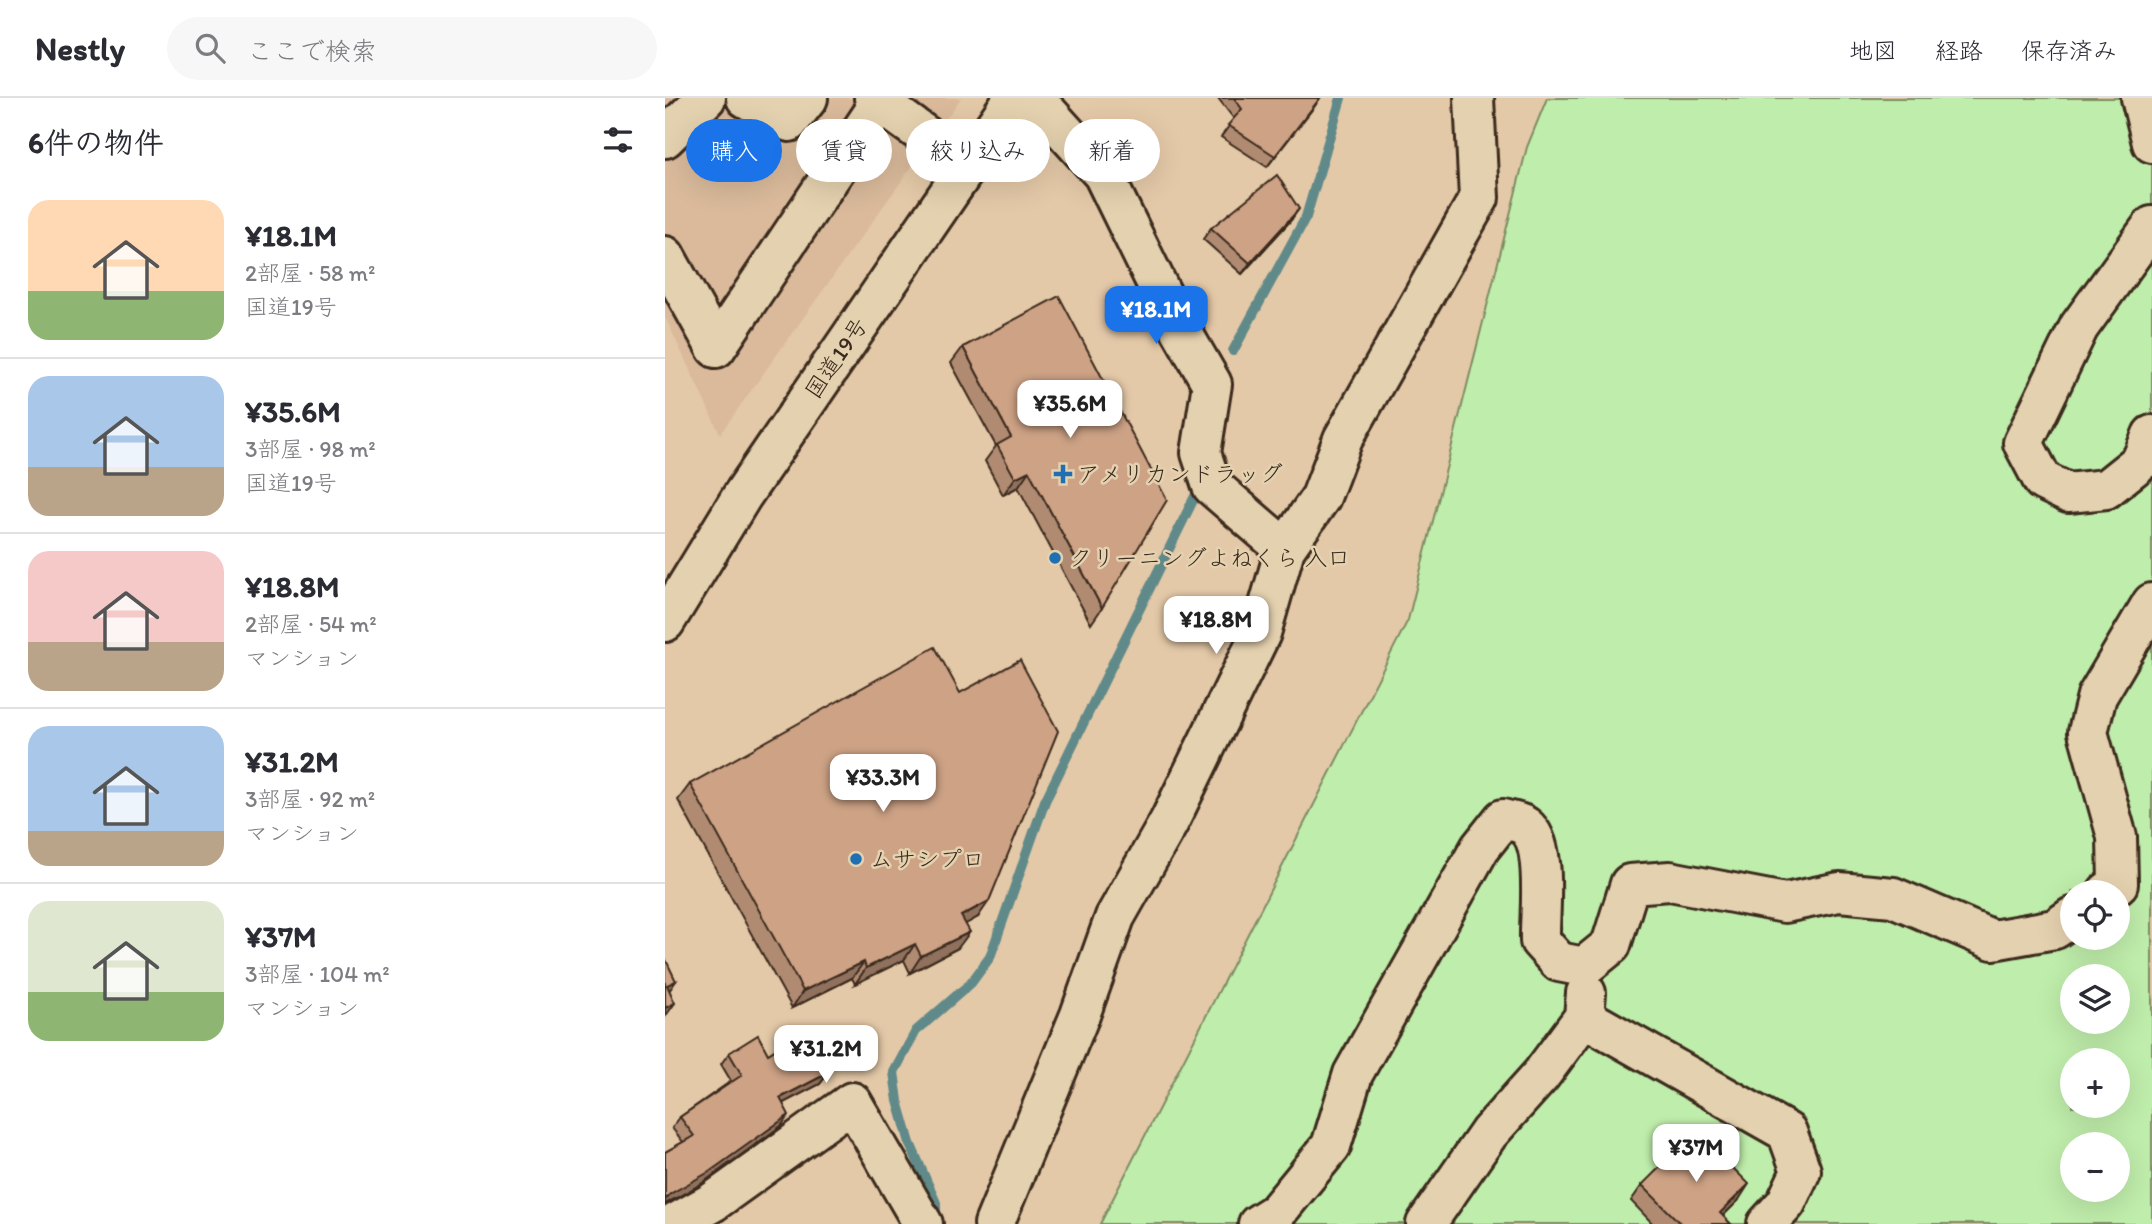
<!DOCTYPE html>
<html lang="ja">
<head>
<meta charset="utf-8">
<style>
	:root { --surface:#fff; --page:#f7f7f7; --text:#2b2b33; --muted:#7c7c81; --line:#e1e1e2; --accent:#1a73e8 }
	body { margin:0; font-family:Itim,"Klee One",sans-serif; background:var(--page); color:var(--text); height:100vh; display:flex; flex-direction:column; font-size:26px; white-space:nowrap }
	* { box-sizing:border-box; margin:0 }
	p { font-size:23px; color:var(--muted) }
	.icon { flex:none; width:38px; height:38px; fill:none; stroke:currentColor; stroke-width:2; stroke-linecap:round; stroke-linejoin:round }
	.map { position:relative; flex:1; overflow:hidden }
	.details { display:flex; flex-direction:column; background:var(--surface); width:665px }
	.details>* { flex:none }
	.banner { position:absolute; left:21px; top:21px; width:665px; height:63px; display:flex; gap:14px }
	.tools { position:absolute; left:1395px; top:782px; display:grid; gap:14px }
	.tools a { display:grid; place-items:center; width:70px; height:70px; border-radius:50%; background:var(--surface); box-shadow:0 7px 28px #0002; font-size:35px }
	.price { position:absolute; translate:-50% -60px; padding:0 16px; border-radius:14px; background:#fff; color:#222; font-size:23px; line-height:46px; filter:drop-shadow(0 2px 4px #0008) }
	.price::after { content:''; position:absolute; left:50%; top:42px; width:21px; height:16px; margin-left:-10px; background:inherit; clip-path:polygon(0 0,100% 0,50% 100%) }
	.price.on { background:var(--accent); color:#fff }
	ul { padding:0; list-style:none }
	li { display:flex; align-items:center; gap:21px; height:175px; padding:0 28px }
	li+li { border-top:2px solid var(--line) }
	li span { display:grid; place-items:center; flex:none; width:196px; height:140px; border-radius:21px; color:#555 }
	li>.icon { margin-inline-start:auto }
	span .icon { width:84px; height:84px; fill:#fffc; stroke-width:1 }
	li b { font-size:30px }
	h2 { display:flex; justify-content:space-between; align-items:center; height:84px; padding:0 28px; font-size:30px }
	.tag { padding:0 24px; border-radius:32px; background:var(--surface); box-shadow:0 7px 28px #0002; font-size:24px; line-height:63px }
	.tag.on { background:var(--accent); color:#fff }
	header { display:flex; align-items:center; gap:42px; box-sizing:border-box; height:98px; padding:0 35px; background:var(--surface); border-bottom:2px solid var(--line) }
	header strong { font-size:33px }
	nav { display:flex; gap:38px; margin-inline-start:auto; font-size:24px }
	.search { width:490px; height:63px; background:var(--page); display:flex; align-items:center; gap:18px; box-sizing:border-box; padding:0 24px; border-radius:38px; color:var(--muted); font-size:26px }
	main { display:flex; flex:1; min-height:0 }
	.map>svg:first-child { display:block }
	.built { fill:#daba9b }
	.green { fill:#bfedab; stroke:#7d8c64; stroke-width:2; fill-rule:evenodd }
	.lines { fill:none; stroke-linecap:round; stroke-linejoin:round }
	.stream { stroke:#608a89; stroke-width:10 }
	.minor-casing { stroke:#3b2a1e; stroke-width:44 }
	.highway-casing { stroke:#3b2a1e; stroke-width:44 }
	.minor { stroke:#e4d1af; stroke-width:38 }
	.highway { stroke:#e4d1af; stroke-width:38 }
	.wall { fill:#b08b72; stroke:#3b2a1e; stroke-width:2 }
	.shaded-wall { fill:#90715d; stroke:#3b2a1e; stroke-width:2 }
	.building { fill:#cda285; stroke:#3b2a1e; stroke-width:2 }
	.poi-dot { fill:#1f6fb2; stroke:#e4d1af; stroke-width:2.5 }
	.labels { text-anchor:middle; stroke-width:5; stroke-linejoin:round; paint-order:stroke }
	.street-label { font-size:23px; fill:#3b2a1e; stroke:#e4d1af }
	.poi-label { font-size:23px; fill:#3b2a1e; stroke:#e4d1af; text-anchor:start }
</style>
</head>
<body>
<header>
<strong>Nestly</strong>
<div class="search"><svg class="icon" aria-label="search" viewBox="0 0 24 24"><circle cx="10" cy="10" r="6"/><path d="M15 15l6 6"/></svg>ここで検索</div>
<nav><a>地図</a><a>経路</a><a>保存済み</a></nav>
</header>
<main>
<section class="details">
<h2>6件の物件<svg class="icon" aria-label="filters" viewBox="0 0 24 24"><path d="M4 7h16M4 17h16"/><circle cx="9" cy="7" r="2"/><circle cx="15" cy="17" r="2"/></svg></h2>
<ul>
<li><span style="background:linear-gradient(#ffd9b3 65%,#8fb573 0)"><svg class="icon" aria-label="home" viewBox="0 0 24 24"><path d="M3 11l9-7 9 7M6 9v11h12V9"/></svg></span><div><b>¥18.1M</b><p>2部屋 · 58 m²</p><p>国道19号</p></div></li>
<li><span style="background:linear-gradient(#a9c7e8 65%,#b9a48a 0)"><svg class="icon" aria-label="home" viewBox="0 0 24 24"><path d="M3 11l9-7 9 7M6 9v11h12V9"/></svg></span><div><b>¥35.6M</b><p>3部屋 · 98 m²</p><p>国道19号</p></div></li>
<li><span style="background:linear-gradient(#f6c9c9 65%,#b9a48a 0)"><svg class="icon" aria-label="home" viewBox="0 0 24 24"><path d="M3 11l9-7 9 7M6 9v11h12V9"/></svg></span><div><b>¥18.8M</b><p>2部屋 · 54 m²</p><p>マンション</p></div></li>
<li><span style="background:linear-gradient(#a9c7e8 75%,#b9a48a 0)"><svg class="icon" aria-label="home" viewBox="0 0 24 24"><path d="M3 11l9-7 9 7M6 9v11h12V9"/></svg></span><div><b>¥31.2M</b><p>3部屋 · 92 m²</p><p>マンション</p></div></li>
<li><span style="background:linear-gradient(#dfe7d0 65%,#8fb573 0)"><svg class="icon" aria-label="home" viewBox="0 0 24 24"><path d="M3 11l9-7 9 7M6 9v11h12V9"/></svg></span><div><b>¥37M</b><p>3部屋 · 104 m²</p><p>マンション</p></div></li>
</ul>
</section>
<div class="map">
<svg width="1487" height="1126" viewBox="0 0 1487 1126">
	<rect width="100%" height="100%" fill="#e4c9a8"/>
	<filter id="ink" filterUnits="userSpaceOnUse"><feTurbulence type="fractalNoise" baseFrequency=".0143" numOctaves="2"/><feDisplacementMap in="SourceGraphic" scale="14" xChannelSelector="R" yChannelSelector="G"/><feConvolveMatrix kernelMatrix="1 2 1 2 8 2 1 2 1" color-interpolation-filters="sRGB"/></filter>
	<g filter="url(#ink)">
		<path class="built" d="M 0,0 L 296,0 L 55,336 L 0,219 Z"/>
		<path class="green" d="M 882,0 L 1487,0 L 1487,1126 L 435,1126 L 743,522 L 862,49 ZM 1407,794 L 1452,794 L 1452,840 L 1407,840 ZM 1407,878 L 1452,878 L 1452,924 L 1407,924 ZM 1407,962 L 1452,962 L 1452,1008 L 1407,1008 ZM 1407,1046 L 1452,1046 L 1452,1092 L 1407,1092 Z"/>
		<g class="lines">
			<path class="stream" d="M 568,253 L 641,119 L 676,0
				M 271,1121 L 271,1105 L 245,1045 L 233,1003 L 229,974 L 251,933 L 306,885 L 325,859 L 380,703 L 537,384"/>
			<g class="minor-casing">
				<path id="minor" d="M 81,0 L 124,24 L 143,0
					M 361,0 L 383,15 L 438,76 L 505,213 L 547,286 L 536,355 L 547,388 L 620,451
					M 1476,0 L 1487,45
					M 215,5 L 303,68
					M 0,40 L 41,0
					M 1487,128 L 1414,229 L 1358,345 L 1378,383 L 1403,395 L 1441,391 L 1476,363 L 1487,337
					M 0,158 L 51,250 L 215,5 L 209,0
					M 1442,794 L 1453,786 L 1452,739 L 1423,634 L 1432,598 L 1487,505
					M 919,919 L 1122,1034 L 1136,1073 L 1121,1105 L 1102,1126
					M 9,1126 L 48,1104 L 187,1004 L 258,1126
					M 329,1126 L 415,917 L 450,819 L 504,724 L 596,535 L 620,451 L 656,399 L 678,341 L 814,100 L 809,0
					M 593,1126 L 612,1114 L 666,1048 L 688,976 L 815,750 L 838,721 C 844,723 855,724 860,728 C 884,746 874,815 875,843 L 894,864 L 919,869 L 946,847 L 965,786 L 1005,783 L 1120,805 L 1174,794 L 1228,799 L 1328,842 L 1390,831 L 1407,819
					M 761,1126 L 824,1035 L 876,977 L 919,919 L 921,895"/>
			</g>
			<g class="highway-casing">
				<path id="highway" d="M 0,524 L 77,398 L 349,0"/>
			</g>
			<use href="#minor" class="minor"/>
			<use href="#highway" class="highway"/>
		</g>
		<path class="wall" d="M 553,0 L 655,0 L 602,69 L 556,39 L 569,21 Z
			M 626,122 L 577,176 L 538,141 L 546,130 Z
			M 298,249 L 437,510 L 426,526 L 353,389 L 338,397 L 320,363 L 331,348 L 286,265 Z
			M 25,686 L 313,819 L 300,826 L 293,850 L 245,875 L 239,862 L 190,886 L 187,880 L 127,910 L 13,702 Z
			M 64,955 L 103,956 L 163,975 L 155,986 L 118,1005 L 116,1028 L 36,1086 L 0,1106 L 0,1054 L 18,1044 L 7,1030 L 15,1019 L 66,983 L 56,966 Z
			M 977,1087 L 1073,1103 L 1058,1118 L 1066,1126 L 988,1126 L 966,1103 Z"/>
		<path class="shaded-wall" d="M 655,0 L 650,8 L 602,69 L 610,58 Z
			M 634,111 L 626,122 L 577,176 L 585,165 Z
			M 364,373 L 353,389 L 338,397 L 350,380 Z
			M 324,803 L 313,819 L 285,835 L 296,818 Z
			M 305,834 L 293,850 L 245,875 L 256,858 Z
			M 250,846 L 239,862 L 190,886 L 201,870 Z
			M 199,864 L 187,880 L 127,910 L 138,893 Z
			M 11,883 L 0,899 L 2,887 Z
			M 10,905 L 0,919 L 0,910 Z
			M 163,975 L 155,986 L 107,1011 L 115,1000 Z
			M 124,1017 L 116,1028 L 36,1086 L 0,1106 L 0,1102 L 5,1096 Z
			M 1084,1086 L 1073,1103 L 1049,1126 L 1055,1115 Z"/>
		<path class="building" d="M 569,0 L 655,0 L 610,58 L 563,27 L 577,11 Z
			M 612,77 L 634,111 L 585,165 L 546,130 Z
			M 394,198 L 502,402 L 437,510 L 364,373 L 350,380 L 332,347 L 346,339 L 298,249 Z
			M 270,549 L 295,595 L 355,562 L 393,633 L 324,803 L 296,818 L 305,834 L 256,858 L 250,846 L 201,870 L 199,864 L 138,893 L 25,686 Z
			M 0,860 L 11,883 L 2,887 L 10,905 L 0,910 Z
			M 140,933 L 163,975 L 115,1000 L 124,1017 L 44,1074 L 5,1096 L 0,1102 L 0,1054 L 29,1038 L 15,1019 L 77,977 L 64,955 L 93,937 L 103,956 Z
			M 1031,1033 L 1084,1086 L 1055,1115 L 1066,1126 L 1016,1126 L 977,1087 Z"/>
	</g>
	<g class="poi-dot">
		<path d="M394.5 365.5h7v7h7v7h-7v7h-7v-7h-7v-7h7z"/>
		<circle cx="390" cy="460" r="7"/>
		<circle cx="191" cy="761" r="7"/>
	</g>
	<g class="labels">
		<g class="street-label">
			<text transform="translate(171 260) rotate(-56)" y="8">国道19号</text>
		</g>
		<g class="poi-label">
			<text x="412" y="384">アメリカンドラッグ</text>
			<text x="404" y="468">クリーニングよねくら 入口</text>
			<text x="205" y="769">ムサシプロ</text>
		</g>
	</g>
</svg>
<div class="tools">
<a><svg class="icon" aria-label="locate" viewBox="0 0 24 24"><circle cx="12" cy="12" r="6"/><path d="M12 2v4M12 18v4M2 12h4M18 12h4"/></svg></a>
<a><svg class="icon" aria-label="layers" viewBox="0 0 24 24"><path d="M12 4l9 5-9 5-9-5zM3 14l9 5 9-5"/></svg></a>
<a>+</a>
<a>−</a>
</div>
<b class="price on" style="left:491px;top:248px">¥18.1M</b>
<b class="price" style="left:405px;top:342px">¥35.6M</b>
<b class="price" style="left:551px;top:558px">¥18.8M</b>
<b class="price" style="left:218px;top:716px">¥33.3M</b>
<b class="price" style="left:161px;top:987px">¥31.2M</b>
<b class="price" style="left:1031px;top:1086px">¥37M</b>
<div class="banner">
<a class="tag on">購入</a>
<a class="tag">賃貸</a>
<a class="tag">絞り込み</a>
<a class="tag">新着</a>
</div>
</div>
</main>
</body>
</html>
